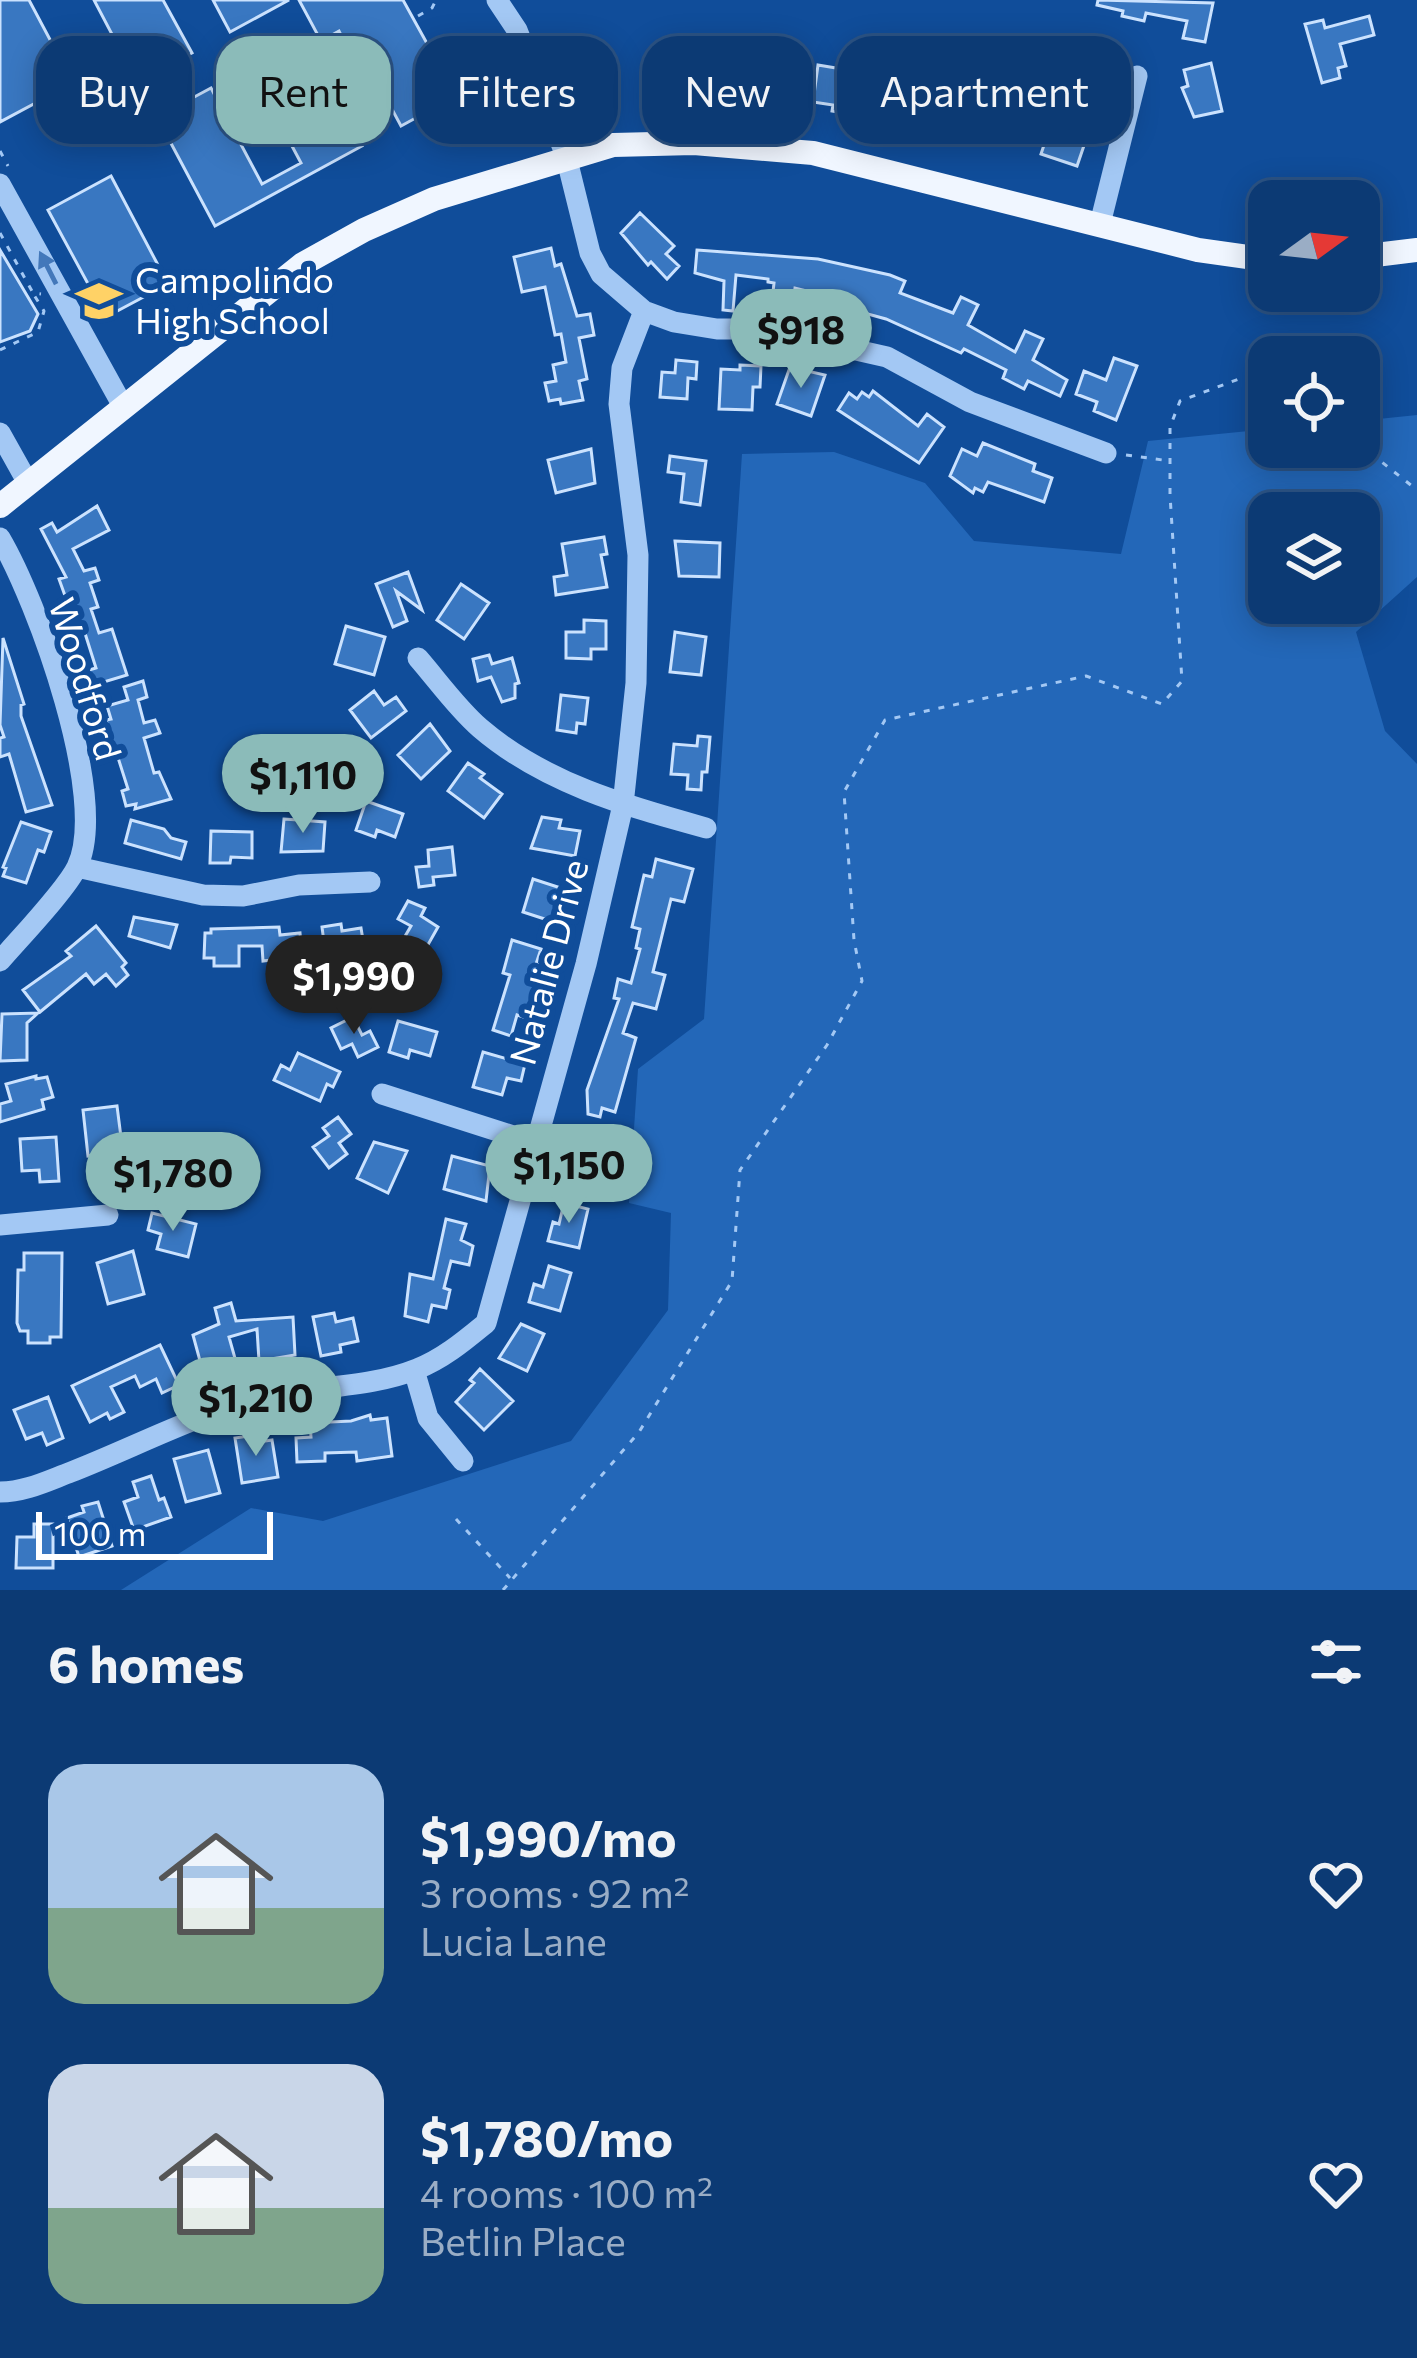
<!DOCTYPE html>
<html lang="en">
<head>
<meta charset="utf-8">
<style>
	:root { --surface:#0c3a74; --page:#1a457c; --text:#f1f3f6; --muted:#9aadc5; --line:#2c5486; --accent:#8bbbb9 }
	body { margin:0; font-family:Commissioner,sans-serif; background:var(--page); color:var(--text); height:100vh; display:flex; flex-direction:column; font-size:45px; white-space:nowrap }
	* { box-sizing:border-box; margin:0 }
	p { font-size:39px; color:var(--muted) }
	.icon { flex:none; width:66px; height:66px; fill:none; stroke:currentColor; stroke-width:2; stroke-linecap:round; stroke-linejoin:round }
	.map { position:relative; height:1590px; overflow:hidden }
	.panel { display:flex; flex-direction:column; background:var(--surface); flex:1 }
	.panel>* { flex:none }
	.top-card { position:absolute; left:36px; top:36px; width:1347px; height:108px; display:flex; gap:24px }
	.needle { width:78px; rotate:75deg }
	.buttons { position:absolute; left:1248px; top:180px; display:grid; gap:24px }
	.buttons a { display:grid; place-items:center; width:132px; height:132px; border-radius:24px; background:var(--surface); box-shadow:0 6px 30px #0003,0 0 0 3px var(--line); font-size:60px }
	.scale { position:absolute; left:36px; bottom:30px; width:237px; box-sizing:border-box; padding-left:12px; border:6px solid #fff; border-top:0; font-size:33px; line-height:42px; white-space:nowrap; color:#fff; -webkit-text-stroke:9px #104d9a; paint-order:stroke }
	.price { position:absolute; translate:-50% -102px; padding:0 27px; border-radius:42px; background:var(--accent); color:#111; font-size:39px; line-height:78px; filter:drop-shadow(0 3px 6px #0008) }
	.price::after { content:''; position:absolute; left:50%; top:72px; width:36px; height:27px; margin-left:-18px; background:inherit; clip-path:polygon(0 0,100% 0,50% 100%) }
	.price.selected { background:#222; color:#fff }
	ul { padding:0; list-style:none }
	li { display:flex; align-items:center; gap:36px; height:300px; padding:0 48px }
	li span { display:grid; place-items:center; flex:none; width:336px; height:240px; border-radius:36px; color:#555 }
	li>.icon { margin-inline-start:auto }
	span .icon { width:144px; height:144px; fill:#fffc; stroke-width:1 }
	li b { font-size:51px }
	h2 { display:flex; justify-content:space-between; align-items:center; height:144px; padding:0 48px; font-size:51px }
	.tag { padding:0 42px; border-radius:36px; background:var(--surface); box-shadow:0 6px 30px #0003,0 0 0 3px var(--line); font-size:42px; line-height:108px }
	.tag.selected { background:var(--accent); color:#111 }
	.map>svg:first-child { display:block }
	.green { fill:#2367b8; fill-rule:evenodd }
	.building { fill:#3977c1; stroke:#cbe2fe; stroke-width:3 }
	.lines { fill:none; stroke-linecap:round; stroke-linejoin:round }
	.path { stroke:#a3c8f4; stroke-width:3; stroke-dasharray:6 9; stroke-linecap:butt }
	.minor { stroke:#a3c8f4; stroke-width:21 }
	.major { stroke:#f0f6ff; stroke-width:24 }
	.oneway { fill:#4378ba }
	.labels { text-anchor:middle; stroke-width:12; stroke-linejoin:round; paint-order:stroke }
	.poi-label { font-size:36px; fill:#fff; stroke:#104d9a; text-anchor:start }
	.street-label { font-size:36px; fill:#fff; stroke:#104d9a }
</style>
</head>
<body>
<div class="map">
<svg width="1417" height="1590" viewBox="0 0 1417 1590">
	<rect width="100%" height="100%" fill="#104d9a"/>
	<path class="green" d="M 1417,415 L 1417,577 L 1356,632 L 1385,731 L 1417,764 L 1417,1590 L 121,1590 L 251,1508 L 323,1521 L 571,1441 L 668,1310 L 671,1213 L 629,1203 L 638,1069 L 704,1019 L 742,454 L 834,452 L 925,483 L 974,541 L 1121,554 L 1148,441 L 1269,429 L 1269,447 L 1359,447 L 1359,421 ZM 1269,513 L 1359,513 L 1359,603 L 1269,603 Z"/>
	<path class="building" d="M 0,0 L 29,0 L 73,83 L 0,122 Z
		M 94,0 L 163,0 L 192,53 L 137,82 Z
		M 213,0 L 289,0 L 230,32 Z
		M 299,0 L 403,0 L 456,96 L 401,126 L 357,44 L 348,49 L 339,31 L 321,41 Z
		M 1098,0 L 1213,3 L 1205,42 L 1183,38 L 1187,21 L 1146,13 L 1144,21 L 1122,16 L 1123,11 L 1097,5 Z
		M 1369,16 L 1374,35 L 1340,44 L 1346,66 L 1338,68 L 1340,78 L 1322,83 L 1305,24 L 1323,20 L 1325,28 Z
		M 304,38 L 362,146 L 215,226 L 157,117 L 211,88 L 262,184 L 301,163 L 250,67 Z
		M 744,56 L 783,60 L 786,99 L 663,99 L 663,75 L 654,75 L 654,61 L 692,61 L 692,57 L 733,61 Z
		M 1211,63 L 1222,111 L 1194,117 L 1182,88 L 1188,86 L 1184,70 Z
		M 818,65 L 848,70 L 846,83 L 855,84 L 850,114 L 832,111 L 833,105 L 813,102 Z
		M 904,96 L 952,105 L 948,128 L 938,126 L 936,132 L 897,127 Z
		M 1017,102 L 1024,126 L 979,139 L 972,114 Z
		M 1056,107 L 1094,116 L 1077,166 L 1041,154 L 1044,145 L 1039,143 Z
		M 111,176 L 168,284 L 106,317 L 48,210 Z
		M 640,213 L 674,246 L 666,254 L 679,266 L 667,279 L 651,262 L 648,265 L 621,233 Z
		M 551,248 L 555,266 L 561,264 L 577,316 L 590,314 L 594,335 L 579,338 L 587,379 L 579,381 L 583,400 L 561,404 L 560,399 L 549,401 L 545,383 L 556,381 L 553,365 L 566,362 L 561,334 L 555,335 L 545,287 L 522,292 L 514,257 Z
		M 0,250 L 38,314 L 30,331 L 0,342 Z
		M 697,250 L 818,259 L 890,275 L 905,281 L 900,293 L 953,313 L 961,297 L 978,305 L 968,325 L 1015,352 L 1025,331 L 1043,339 L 1033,360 L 1067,380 L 1060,396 L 1028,381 L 1024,389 L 1003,378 L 1006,370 L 964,349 L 961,353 L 886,319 L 842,307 L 843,300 L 795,288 L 794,295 L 773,292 L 774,283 L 768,282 L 768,279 L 736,275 L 733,311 L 723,310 L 724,281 L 695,273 Z
		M 1114,358 L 1137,366 L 1116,420 L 1094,411 L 1097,402 L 1076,394 L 1084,371 L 1106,380 Z
		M 676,360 L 697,362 L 696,379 L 688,378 L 687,399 L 660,397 L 662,372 L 675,373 Z
		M 740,365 L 761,366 L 760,387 L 753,387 L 752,410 L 719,409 L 721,369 L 740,370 Z
		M 790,367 L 825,375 L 811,416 L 777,404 Z
		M 873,391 L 918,426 L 927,414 L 944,427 L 919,463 L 838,410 L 849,393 L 857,399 L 862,392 L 869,397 Z
		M 983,443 L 1035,464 L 1033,471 L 1052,478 L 1044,502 L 988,482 L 983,492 L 975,488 L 973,493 L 950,476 L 962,449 L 977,456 Z
		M 591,449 L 595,483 L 556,493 L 548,460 Z
		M 670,456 L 706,461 L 700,505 L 681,502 L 684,474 L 668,472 Z
		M 97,506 L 109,530 L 73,549 L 84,571 L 95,568 L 99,580 L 90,583 L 98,607 L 91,609 L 99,633 L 112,629 L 127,675 L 94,685 L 89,670 L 96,668 L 83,627 L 77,629 L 59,579 L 66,577 L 41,529 L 52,523 L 57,532 Z
		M 604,537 L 607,554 L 601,555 L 607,587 L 556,595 L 554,577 L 567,575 L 562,544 Z
		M 675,541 L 720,543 L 719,577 L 679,576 Z
		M 408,572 L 422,610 L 396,591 L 407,621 L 393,627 L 376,584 Z
		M 461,584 L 489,603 L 464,639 L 437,620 Z
		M 584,620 L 606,621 L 606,649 L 591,649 L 591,659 L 566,658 L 566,632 L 584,632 Z
		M 346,626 L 385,637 L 374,675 L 335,664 Z
		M 675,632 L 706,637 L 701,675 L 670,672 Z
		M 3,638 L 24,704 L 21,705 L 21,716 L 52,805 L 26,812 L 9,754 L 0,757 L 0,738 L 4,737 L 0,725 Z
		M 489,655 L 492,664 L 512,658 L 519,683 L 515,684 L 515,698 L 502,702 L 491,677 L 478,681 L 473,659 Z
		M 143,681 L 147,697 L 138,700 L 144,723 L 155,720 L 160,733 L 144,738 L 154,773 L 159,772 L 171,799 L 135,809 L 136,804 L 126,806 L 122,791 L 128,789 L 106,720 L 111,719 L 107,706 L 128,700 L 124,687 Z
		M 374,691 L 384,705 L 396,697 L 406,711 L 371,738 L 350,710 Z
		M 561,695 L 588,698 L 585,724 L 577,723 L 576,733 L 557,730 Z
		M 430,724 L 450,751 L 421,779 L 398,755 Z
		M 698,736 L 710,737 L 707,772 L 702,772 L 701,790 L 687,789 L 688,775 L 671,774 L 674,744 L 697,746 Z
		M 468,763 L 484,774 L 480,778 L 502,794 L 484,818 L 448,791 Z
		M 366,801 L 403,814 L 395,837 L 377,830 L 375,837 L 356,830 Z
		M 542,817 L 561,820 L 559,828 L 580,831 L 575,856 L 531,848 Z
		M 284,819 L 325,822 L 323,851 L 281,852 Z
		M 131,820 L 164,829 L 171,838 L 186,842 L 181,859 L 125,843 Z
		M 21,822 L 51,832 L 44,852 L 38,850 L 26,883 L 3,876 L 6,868 L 3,867 Z
		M 211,831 L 252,832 L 252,858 L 231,857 L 230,863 L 210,863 Z
		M 452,847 L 455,875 L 433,877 L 434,885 L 419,887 L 416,867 L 429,866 L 428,850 Z
		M 656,859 L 693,869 L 684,902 L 671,899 L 653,972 L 665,975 L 656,1009 L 633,1003 L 623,1033 L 636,1038 L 615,1112 L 602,1108 L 600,1117 L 588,1114 L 587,1090 L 619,999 L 614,998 L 618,979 L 631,983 L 640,949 L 636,948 L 640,929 L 632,927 L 644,875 L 652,877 Z
		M 533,879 L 567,890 L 557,923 L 523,912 Z
		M 408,901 L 425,908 L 421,916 L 438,927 L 425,950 L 404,938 L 411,926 L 398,919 Z
		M 134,917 L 177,925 L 170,948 L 129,936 Z
		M 341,924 L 342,931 L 361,928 L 365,952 L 326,958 L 322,927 Z
		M 96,926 L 126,963 L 122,967 L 128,975 L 116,986 L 106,974 L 94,984 L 86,974 L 40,1012 L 23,990 L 71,956 L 66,951 Z
		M 279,927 L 280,935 L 300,933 L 304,977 L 282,979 L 280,959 L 263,961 L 262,946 L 239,946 L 239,966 L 214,966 L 214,958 L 204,958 L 205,933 L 211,933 L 211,929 Z
		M 512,940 L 541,949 L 536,964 L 550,968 L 533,1020 L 517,1015 L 511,1036 L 493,1030 L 510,975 L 503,973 Z
		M 38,1013 L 27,1023 L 27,1060 L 0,1061 L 2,1014 Z
		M 353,1017 L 362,1035 L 370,1031 L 378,1047 L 358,1057 L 352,1044 L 341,1049 L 331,1028 Z
		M 398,1021 L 437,1032 L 430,1056 L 410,1050 L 408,1058 L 389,1052 Z
		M 483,1052 L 525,1064 L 521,1081 L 507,1078 L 502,1095 L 473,1087 Z
		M 298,1053 L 340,1072 L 333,1087 L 327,1084 L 320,1101 L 274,1080 L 281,1065 L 290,1070 Z
		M 36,1076 L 36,1079 L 47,1077 L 53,1097 L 42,1100 L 44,1109 L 0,1122 L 0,1104 L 11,1101 L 6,1084 Z
		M 117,1106 L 122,1145 L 103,1147 L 104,1154 L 88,1156 L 83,1110 Z
		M 338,1117 L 351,1134 L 339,1143 L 347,1154 L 329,1168 L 313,1147 L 329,1136 L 323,1128 Z
		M 56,1137 L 59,1181 L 40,1182 L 39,1170 L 22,1171 L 20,1139 Z
		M 573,1139 L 591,1143 L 589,1152 L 609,1156 L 603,1185 L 579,1179 L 583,1163 L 568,1160 Z
		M 374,1142 L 407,1151 L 388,1193 L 357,1178 Z
		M 165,1144 L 185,1172 L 152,1196 L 142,1182 L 151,1175 L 141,1161 Z
		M 452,1156 L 490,1166 L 486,1201 L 444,1189 Z
		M 564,1203 L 588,1209 L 579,1248 L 548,1241 L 553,1222 L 559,1224 Z
		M 152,1213 L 196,1224 L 188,1257 L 157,1249 L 161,1234 L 148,1230 Z
		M 446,1219 L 466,1224 L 461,1240 L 473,1246 L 469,1265 L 451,1261 L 444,1288 L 450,1290 L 446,1308 L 432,1305 L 428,1322 L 405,1316 L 410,1274 L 433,1279 Z
		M 133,1251 L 144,1294 L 108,1304 L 97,1263 Z
		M 24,1253 L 62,1253 L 61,1337 L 50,1337 L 50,1343 L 28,1343 L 28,1331 L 20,1331 L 17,1323 L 18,1270 L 24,1270 Z
		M 549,1266 L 571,1273 L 560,1311 L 529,1302 L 534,1284 L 543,1287 Z
		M 231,1303 L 236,1321 L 293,1317 L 295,1355 L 259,1361 L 257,1329 L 229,1337 L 238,1369 L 223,1373 L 221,1367 L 203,1372 L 193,1335 L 219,1324 L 215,1308 Z
		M 334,1313 L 336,1322 L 353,1318 L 358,1341 L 340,1345 L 341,1352 L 321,1356 L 313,1317 Z
		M 521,1324 L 544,1334 L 527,1371 L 499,1358 Z
		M 160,1345 L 179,1385 L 162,1393 L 156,1379 L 140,1387 L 135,1376 L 111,1387 L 124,1412 L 110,1419 L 107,1413 L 90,1422 L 72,1386 Z
		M 480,1369 L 513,1401 L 484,1430 L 456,1402 L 474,1383 L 470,1380 Z
		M 48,1397 L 63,1438 L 47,1445 L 42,1433 L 26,1439 L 14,1410 Z
		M 370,1415 L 371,1420 L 387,1418 L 392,1456 L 357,1461 L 356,1452 L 325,1453 L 325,1461 L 297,1462 L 296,1438 L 311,1437 L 310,1423 L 351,1421 Z
		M 256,1435 L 258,1442 L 272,1440 L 278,1477 L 242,1483 L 235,1438 Z
		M 208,1450 L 220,1493 L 186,1502 L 174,1459 Z
		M 151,1476 L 159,1500 L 164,1498 L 171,1517 L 134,1530 L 124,1502 L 138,1497 L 133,1482 Z
		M 98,1502 L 112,1546 L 79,1557 L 67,1518 L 84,1512 L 82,1506 Z
		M 34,1524 L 53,1524 L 53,1568 L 16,1568 L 17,1537 L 34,1537 Z"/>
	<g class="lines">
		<path class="path" d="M 418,16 L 432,8 L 436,0
			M 450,78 L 485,97 L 526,104
			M 0,151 L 8,166
			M 0,233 L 33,293 L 41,294
			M 0,350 L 38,332 L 44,311 L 34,295
			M 1359,444 L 1417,490
			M 1126,455 L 1170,461
			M 456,1519 L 510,1578
			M 503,1590 L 639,1432 L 732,1281 L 740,1170 L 827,1045 L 862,981 L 854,940 L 844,792 L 885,720 L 1086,676 L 1162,704 L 1182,681 L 1170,495 L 1170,427 L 1180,401 L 1239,379 L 1269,388"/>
		<path class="minor" d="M 497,0 L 517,30 L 566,156 L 590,253 L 601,274 L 644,311 L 674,322 L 717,329 L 763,329 L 887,357 L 970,402 L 1106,453
			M 0,184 L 124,408
			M 1100,224 L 1137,76
			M 0,433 L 28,483
			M 0,538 C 37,601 110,799 77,867 C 66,890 19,939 0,961
			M 418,658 C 438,681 457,708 480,728 C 544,783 626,806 706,828
			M 77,867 L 203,895 L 243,896 L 299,885 L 370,882
			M 382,1094 L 535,1143
			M 0,1225 L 108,1215
			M 414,1370 L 428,1418 L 463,1461
			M 0,1492 C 25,1492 47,1481 71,1472 C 135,1447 194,1415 261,1398 C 312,1385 367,1389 417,1369 C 444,1358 464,1341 486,1323 L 586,964 L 623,805 L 636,683 L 638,555 L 619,404 L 622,368 L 644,311"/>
		<path class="major" d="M 1359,257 L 1417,250
			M 0,506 L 303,264 L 364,230 L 434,199 L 613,145 L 694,143 L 813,153 L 1198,250 L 1269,260"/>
	</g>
	<defs><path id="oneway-solid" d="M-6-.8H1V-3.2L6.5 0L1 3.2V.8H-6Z" transform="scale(3)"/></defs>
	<use class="oneway" href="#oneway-solid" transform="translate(48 268) rotate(-117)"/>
	<defs>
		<g id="school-bare" transform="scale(3.6)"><path d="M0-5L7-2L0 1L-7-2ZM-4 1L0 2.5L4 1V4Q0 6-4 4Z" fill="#ffd266" stroke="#104d9a" stroke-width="2.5" paint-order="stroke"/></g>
	</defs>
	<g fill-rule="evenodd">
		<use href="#school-bare" x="99" y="301"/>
	</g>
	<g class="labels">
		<g class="poi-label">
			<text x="135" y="293">Campolindo<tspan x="135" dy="41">High School</tspan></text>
		</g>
		<g class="street-label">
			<text transform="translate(85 679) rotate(73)" y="13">Woodford</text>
			<text transform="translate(549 962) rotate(-75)" y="13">Natalie Drive</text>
		</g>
	</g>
</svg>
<div class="buttons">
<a><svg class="needle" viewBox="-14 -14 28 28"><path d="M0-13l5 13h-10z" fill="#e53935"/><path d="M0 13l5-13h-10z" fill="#9aadc5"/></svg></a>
<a><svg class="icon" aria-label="locate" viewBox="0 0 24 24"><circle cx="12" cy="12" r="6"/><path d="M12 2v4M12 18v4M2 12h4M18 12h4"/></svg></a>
<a><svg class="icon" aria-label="layers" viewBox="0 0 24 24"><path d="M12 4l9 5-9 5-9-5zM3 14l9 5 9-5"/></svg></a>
</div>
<div class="scale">100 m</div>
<b class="price" style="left:801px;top:391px">$918</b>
<b class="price" style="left:303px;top:836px">$1,110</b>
<b class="price selected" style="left:354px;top:1037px">$1,990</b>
<b class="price" style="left:569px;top:1226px">$1,150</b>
<b class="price" style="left:173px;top:1234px">$1,780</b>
<b class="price" style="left:256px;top:1459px">$1,210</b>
<div class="top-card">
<a class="tag">Buy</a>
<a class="tag selected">Rent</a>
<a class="tag">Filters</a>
<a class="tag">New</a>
<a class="tag">Apartment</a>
</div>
</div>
<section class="panel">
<h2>6 homes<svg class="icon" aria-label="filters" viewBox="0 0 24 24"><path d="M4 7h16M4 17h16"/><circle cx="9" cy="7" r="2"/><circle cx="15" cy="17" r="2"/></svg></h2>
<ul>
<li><span style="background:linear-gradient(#a9c7e8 60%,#7fa58c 0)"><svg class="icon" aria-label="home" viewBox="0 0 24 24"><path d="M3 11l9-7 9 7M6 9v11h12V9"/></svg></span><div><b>$1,990/mo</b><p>3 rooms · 92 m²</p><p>Lucia Lane</p></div><svg class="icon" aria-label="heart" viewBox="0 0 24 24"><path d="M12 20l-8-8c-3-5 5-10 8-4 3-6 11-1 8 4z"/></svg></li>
<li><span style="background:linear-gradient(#c9d6e8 60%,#7fa58c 0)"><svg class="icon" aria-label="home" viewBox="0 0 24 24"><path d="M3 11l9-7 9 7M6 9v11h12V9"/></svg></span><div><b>$1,780/mo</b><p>4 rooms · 100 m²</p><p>Betlin Place</p></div><svg class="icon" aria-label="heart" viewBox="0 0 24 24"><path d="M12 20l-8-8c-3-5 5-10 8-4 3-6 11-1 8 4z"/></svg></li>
</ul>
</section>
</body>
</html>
